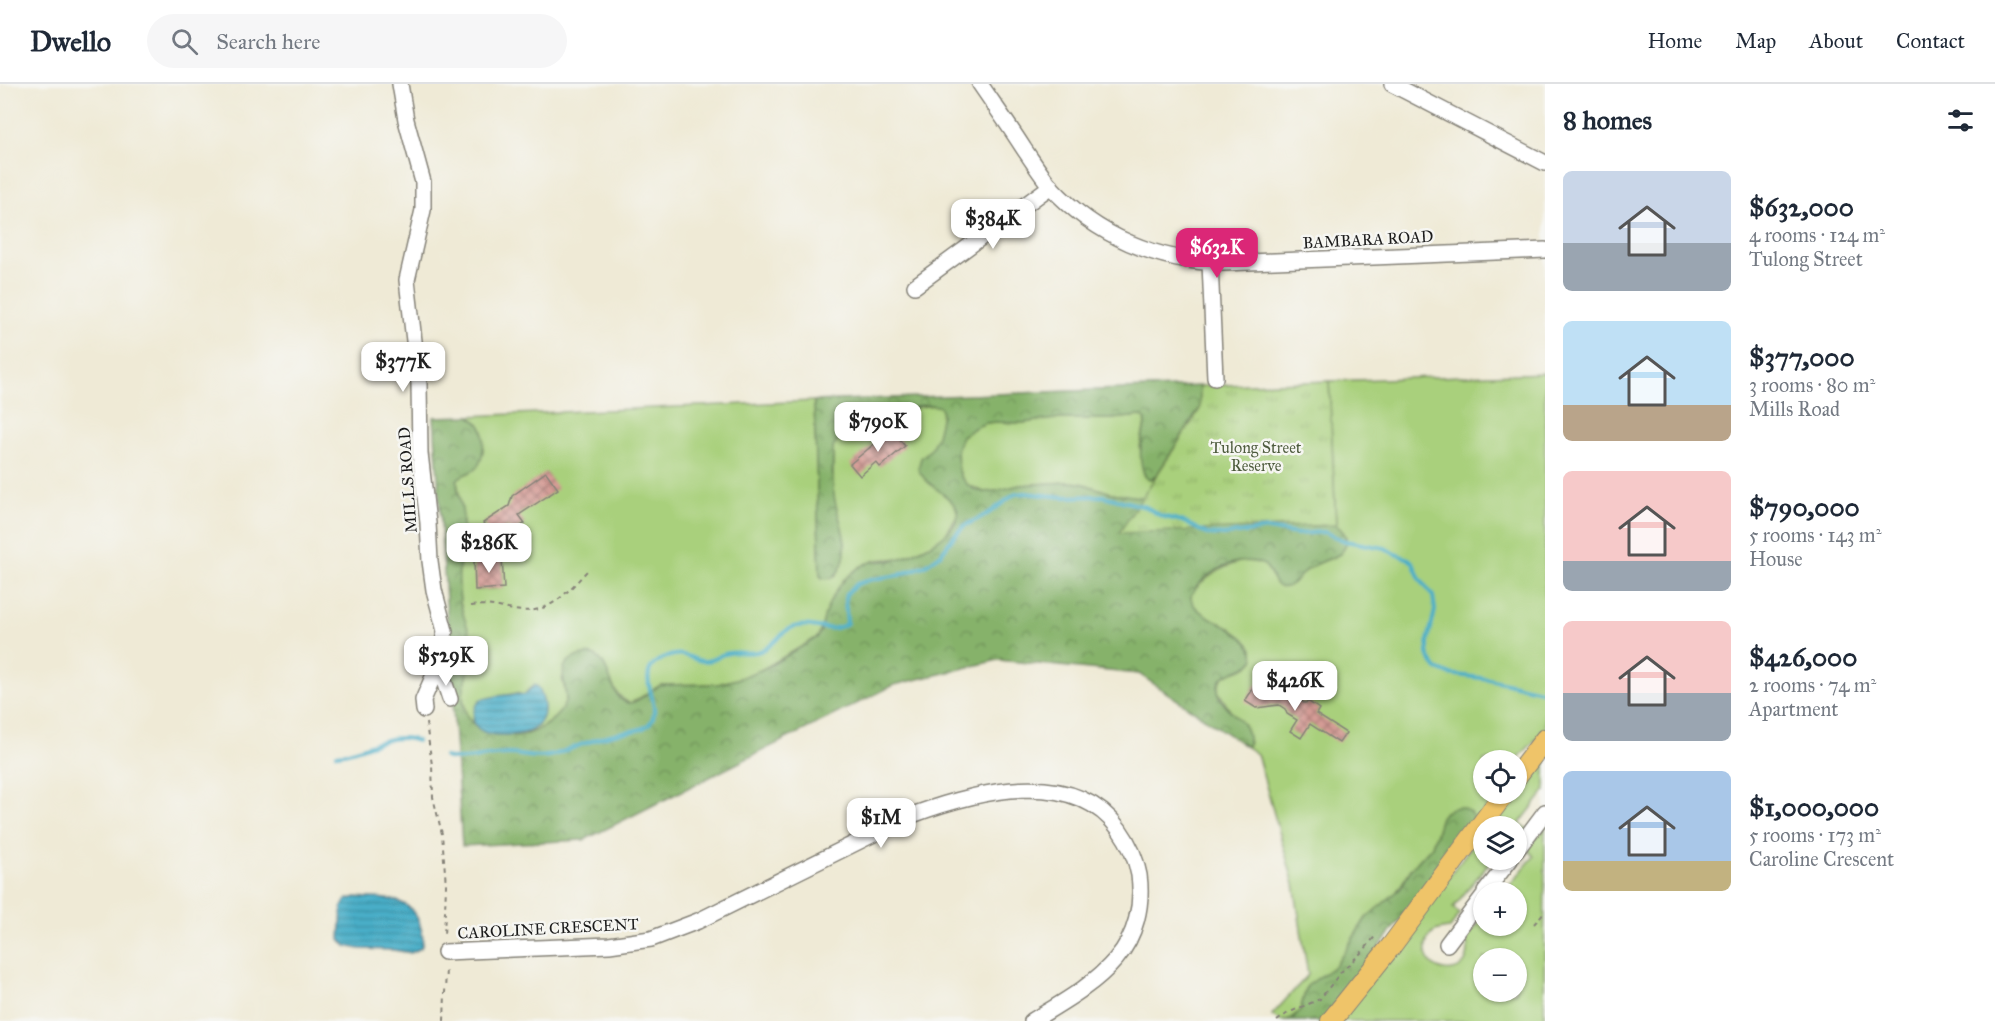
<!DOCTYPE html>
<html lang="en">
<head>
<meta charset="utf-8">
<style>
	:root { --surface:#fff; --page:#f6f6f7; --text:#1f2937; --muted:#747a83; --line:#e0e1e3; --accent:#db2777 }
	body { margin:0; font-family:"IM FELL Great Primer",serif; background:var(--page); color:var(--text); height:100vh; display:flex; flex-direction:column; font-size:22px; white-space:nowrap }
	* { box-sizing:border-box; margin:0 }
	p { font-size:20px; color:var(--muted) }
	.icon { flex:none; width:33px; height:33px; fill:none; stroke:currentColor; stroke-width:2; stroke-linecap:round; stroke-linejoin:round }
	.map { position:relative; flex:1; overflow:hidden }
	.details { display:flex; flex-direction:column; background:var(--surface); width:450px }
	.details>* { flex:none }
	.fabs { position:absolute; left:1473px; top:666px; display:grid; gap:12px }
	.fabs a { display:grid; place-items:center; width:54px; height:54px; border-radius:50%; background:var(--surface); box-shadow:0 2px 4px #0004; font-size:30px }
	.price { position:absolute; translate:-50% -51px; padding:0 14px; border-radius:12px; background:#fff; color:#222; font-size:20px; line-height:39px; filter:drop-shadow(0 2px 3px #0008) }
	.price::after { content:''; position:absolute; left:50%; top:36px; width:18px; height:14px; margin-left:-9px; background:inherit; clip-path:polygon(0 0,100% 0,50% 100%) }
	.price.selected { background:var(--accent); color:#fff }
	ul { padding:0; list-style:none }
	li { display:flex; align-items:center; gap:18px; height:150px; padding:0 18px }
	li span { display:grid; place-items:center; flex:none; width:168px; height:120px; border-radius:9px; color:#555 }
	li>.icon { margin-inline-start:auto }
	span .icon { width:72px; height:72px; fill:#fffc; stroke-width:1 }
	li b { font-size:26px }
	h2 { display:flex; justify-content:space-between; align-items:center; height:72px; padding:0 18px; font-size:26px }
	header { display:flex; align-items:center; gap:36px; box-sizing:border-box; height:84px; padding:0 30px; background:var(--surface); border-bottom:2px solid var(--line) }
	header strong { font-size:28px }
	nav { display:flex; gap:33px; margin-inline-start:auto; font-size:21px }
	.search { width:420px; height:54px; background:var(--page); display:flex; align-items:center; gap:15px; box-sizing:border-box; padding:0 21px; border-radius:33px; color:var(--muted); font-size:22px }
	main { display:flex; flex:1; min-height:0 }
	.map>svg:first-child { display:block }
	.green { fill:#a9d07b; stroke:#62764c; stroke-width:1.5; fill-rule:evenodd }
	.forest { fill:url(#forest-crowns); stroke:#516744; stroke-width:1.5 }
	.park { fill:url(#park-tufts); stroke:#62764c; stroke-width:1.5 }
	.water { fill:url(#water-rules); stroke:#326572; stroke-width:1.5 }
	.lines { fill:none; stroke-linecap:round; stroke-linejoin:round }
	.stream { stroke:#48aec8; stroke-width:4 }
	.building { fill:url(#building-cross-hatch) }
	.minor-casing { stroke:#868379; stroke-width:18 }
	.major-casing { stroke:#868379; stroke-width:22 }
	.path { stroke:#868379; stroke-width:2; stroke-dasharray:4.5 4.5; stroke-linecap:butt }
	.minor { stroke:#fff; stroke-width:15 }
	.major { stroke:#efc469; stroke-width:20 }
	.labels { text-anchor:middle; stroke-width:5; stroke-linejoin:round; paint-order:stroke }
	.street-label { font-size:16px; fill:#1c1c1c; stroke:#f6f6f2 }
	.park-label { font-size:16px; fill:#4d5b3d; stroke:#f6f6f2 }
</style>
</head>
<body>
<header>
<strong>Dwello</strong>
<div class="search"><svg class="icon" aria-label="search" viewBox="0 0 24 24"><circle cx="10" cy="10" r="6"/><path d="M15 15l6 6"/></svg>Search here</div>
<nav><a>Home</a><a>Map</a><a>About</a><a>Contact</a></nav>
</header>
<main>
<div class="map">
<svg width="1545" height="937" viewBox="0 0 1545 937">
	<defs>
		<pattern id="forest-crowns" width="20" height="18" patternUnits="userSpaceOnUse" patternTransform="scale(1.5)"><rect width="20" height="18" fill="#86b26b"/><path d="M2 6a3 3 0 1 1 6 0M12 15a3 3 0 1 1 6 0" fill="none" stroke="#6d9057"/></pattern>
		<pattern id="park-tufts" width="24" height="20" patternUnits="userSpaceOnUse" patternTransform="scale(1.5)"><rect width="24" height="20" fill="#a9d07b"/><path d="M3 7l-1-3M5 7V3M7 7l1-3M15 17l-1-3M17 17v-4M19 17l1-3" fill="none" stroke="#91b26a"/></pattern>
		<pattern id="water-rules" width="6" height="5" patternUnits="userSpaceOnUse" patternTransform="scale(1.5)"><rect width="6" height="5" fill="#48aec8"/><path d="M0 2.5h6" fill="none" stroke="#3b8da2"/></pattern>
		<pattern id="building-cross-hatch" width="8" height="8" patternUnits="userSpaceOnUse" patternTransform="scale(1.5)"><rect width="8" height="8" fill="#d49b95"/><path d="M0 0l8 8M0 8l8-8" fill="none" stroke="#ab7e79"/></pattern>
	</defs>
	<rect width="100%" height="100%" fill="#f6f6f2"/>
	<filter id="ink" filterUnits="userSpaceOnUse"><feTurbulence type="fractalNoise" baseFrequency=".0167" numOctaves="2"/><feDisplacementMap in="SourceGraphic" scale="12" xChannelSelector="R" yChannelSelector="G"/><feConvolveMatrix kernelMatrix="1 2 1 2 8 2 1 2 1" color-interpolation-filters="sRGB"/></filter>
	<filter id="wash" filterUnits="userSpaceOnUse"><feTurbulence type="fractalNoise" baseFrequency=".008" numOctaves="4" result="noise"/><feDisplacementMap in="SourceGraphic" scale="24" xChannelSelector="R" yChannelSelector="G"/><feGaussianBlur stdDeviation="1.35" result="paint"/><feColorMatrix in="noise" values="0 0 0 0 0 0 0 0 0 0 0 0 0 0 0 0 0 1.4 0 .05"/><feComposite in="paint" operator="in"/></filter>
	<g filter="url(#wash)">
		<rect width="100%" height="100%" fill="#efead6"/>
		<path class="green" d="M 1545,289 L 1545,646 L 1516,676 L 1484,676 L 1484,710 L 1497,710 L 1474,742 L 1445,728 L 1441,733 L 1432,762 L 1411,785 L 1396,809 L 1366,834 L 1336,881 L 1305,908 L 1300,927 L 1288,936 L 1280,937 L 1272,931 L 1308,891 L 1294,800 L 1257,670 L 1247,663 L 1249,658 L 1218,607 C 1220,582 1243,592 1254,576 C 1247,567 1242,555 1234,547 C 1222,536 1189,530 1191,511 C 1204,489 1265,455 1273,495 L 1300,491 L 1316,480 L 1335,473 L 1346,453 L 1344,449 L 1336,441 L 1329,297 Z
			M 814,317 L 820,491 L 845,459 L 833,411 L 833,364 L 834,360 L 846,350 L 859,333 L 869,331 L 890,337 L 899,336 L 918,323 L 937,321 L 941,324 C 943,334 937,356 931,365 L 945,410 L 954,419 L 958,430 L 945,452 L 934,459 L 902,474 L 875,476 L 843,496 L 826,529 L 818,553 L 754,590 L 718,600 L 661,601 L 631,619 C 615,615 610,594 603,580 L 562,594 C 563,600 566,607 566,613 C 566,631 539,647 524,649 L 538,642 L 544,619 L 538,603 L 529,605 L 524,611 L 516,609 L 490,615 L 477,644 L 480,647 L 467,632 L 462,610 L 472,572 L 472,563 L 460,518 L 458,492 L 463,436 L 457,396 L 460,392 L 471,388 L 483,347 L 480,341 L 469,332 ZM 502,474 L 503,504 L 476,506 L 474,476 Z
			M 1141,332 L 1146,335 L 1140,363 L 1144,391 L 1146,394 L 1152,395 L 1156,392 L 1142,414 L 1111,409 L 1081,399 L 1068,398 L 1020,401 L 996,407 L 984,408 L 968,401 L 961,393 L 956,376 L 959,356 L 962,351 L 976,343 L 986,339 L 995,338 L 1022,339 L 1048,335 L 1111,335 Z
			M 1545,665 L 1545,707 L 1520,739 L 1527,745 L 1517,757 L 1516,742 L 1487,742 L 1511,710 L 1516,710 L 1517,702 Z
			M 1545,738 L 1544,937 L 1338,937 L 1483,747 L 1484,776 L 1491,776 L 1453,824 L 1460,830 L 1450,844 C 1440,845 1430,846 1427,857 C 1416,893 1479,900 1466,855 L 1483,834 L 1484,842 L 1516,842 L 1516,808 L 1504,808 L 1534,772 L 1527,765 L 1543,746 L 1541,743 ZM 1484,874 L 1516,874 L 1516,908 L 1484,908 Z"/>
		<path class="forest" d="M 1200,302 L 1200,324 L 1156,392 L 1149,395 L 1146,394 C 1136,374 1142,356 1146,336 L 1141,332 L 1111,335 L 1056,335 L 1022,339 L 995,338 L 986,339 L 976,343 L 962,352 L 957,365 L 958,384 L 961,393 L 968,401 L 975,406 L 984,408 L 996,407 L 1020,401 L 1068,398 L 1081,399 L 1111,409 L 1139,413 L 1277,443 L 1336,441 C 1347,449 1350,460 1340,470 C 1326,477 1311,480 1300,492 C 1296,496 1292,502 1286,503 C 1270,507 1274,484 1262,480 C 1236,470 1204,489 1191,511 C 1188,536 1255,542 1254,576 C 1245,589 1215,586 1218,607 C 1221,629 1255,635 1247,663 L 1139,590 L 998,576 L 894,601 L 584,756 L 462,762 L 434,333 L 469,332 C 472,334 477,337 480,341 C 486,350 484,375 477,383 C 472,390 462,389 457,396 C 457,410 463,422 463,436 C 462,464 456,490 460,518 C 463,536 474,552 472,571 C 470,594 456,608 467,632 C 477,652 514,655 533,648 C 545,643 566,628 566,613 C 565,595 555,580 579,572 C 615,560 605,618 630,619 C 638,619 652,605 661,601 L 718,600 L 737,595 L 768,583 L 818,553 C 822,545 823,538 825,530 C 830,515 840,498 853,488 C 873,471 883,481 902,474 C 919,467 962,449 957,425 C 949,409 925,402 918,385 L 921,374 L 931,365 L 937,352 L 942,331 L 941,324 C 935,320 920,320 914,324 C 904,331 904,337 889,337 C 880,336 871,328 861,332 C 854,335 851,345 846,350 C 841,355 836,357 833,364 C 833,379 831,396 834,411 C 837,436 855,463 838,488 C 834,494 829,496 822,494 L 820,491 L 814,317 Z
			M 1459,723 C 1467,725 1472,728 1474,736 L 1324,937 L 1284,937 L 1294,933 L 1300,927 L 1307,902 L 1336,881 L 1366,834 L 1401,804 L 1411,785 L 1432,762 L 1441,733 L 1445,728 L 1452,724 Z"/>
		<path class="park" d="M 1329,297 L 1336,441 L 1119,449 L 1200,325 L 1200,302 Z"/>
		<path class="water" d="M 535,601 L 538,603 C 552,631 542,649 510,651 C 501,651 490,652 482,647 C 469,640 472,623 482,615 C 494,613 513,608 524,611 Z
			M 356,813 C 382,816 410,809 420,841 C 423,849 424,857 421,864 L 411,869 L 393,866 L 360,865 L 346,862 L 340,855 L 342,823 L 346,816 Z"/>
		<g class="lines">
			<path class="stream" d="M 337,670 C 362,668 392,646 417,657
				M 445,673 C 460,679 489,670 508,670 C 521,670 535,675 548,672 C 556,671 563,667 570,665 C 585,659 601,653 618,649 C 627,647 640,648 648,641 C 670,621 621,583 674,571 C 686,568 693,577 704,577 C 712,578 718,571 725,570 C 736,567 747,570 757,568 C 775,564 781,544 798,542 C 815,539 832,551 847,539 L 845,515 L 846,510 L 857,500 L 869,496 L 899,491 L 926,481 L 941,470 L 954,452 L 964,442 L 989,429 L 1015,410 L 1025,409 L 1063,413 L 1103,412 L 1146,423 L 1161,432 L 1182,437 L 1207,450 L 1224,451 L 1268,445 L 1297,450 L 1324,448 L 1345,457 L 1385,464 L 1393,469 L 1409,475 L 1413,479 L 1420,495 L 1433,512 L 1435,526 L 1428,557 L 1428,570 L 1430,576 L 1437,585 L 1449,590 L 1489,595 L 1545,608"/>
		</g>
		<g id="blocks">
			<path class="building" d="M 891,346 L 905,362 L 880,383 L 876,378 L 860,392 L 850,380 Z
				M 546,388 L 558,405 L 519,431 L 525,439 L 512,449 L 508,443 L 493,454 L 483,439 L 509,422 L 512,412 Z
				M 502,474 L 504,504 L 475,506 L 474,476 Z
				M 1256,600 L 1267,608 L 1284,606 L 1304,619 L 1309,618 L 1319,625 L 1316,630 L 1346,649 L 1339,659 L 1310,640 L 1301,654 L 1290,647 L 1297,636 L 1287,630 L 1285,625 L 1279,621 L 1256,624 L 1245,617 Z"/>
		</g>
	</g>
	<g filter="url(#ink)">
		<use href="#blocks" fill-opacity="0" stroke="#868379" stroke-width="1.5"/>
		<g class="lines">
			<g class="minor-casing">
				<path id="minor" d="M 400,0 L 406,36 L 423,98 L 423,126 L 407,196 L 419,300 L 420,369 L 428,439 L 430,477 L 434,506 L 445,547 L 439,582 L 450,615
					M 980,0 C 995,22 1010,43 1024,65 C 1033,78 1041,91 1051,103 C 1096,152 1158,178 1224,179 L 1545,166
					M 1392,0 L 1545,79
					M 1210,179 L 1215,294
					M 915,202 L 1051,102
					M 424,626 L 423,616 L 440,577
					M 1516,767 L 1545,728
					M 1485,808 L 1510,776
					M 1447,860 L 1484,811
					M 445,868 L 609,861 L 651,855 L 698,837 L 912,731 C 975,708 1072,681 1119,745 C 1129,759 1136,774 1139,791 C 1143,821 1136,852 1116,875 C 1093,902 1061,919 1032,937"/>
			</g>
			<g class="major-casing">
				<path id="major" d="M 1516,693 L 1545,655
					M 1331,937 L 1392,861 L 1504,710"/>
			</g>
			<path class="path" d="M 471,522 C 484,520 495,522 508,525 C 547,533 562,514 587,487
				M 426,639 L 432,681 L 433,713 L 442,750 L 446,801 L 444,853
				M 1534,840 L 1545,827
				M 444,937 L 446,883
				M 1277,937 L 1288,929 L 1320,915 L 1341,888 L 1365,865 L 1376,851"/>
			<use href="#minor" class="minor"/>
			<use href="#major" class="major"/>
		</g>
	</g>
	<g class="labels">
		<g class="street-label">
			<text transform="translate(1368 155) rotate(-3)" y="6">BAMBARA ROAD</text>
			<text transform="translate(407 396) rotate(-94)" y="6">MILLS ROAD</text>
			<text transform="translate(548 844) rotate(-3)" y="6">CAROLINE CRESCENT</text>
		</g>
		<g class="park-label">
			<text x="1256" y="369">Tulong Street<tspan x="1256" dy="18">Reserve</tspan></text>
		</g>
	</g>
</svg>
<div class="fabs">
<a><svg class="icon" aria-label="locate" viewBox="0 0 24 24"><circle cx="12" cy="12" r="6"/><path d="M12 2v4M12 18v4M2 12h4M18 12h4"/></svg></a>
<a><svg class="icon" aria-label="layers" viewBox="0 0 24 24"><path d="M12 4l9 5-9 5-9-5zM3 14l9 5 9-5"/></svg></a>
<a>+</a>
<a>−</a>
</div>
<b class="price" style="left:993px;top:166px">$384K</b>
<b class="price selected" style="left:1217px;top:195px">$632K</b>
<b class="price" style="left:403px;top:309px">$377K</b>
<b class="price" style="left:878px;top:369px">$790K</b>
<b class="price" style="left:489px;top:490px">$286K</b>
<b class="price" style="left:446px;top:603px">$529K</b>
<b class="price" style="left:1295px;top:628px">$426K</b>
<b class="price" style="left:881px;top:765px">$1M</b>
</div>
<section class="details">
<h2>8 homes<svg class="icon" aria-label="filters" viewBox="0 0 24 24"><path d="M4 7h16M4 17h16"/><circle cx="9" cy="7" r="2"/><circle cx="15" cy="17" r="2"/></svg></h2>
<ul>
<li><span style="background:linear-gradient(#c9d6e8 60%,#9aa5b1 0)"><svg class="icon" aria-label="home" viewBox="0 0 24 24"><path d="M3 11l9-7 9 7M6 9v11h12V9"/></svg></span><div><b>$632,000</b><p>4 rooms · 124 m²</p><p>Tulong Street</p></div></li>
<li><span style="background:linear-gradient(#bfe0f5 70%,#b9a48a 0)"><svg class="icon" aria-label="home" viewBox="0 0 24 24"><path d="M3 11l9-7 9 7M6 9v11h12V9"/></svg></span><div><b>$377,000</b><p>3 rooms · 80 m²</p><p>Mills Road</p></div></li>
<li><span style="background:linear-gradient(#f6c9c9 75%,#9aa5b1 0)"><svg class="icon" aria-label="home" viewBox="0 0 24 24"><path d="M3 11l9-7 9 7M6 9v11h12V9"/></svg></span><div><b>$790,000</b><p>5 rooms · 143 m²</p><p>House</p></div></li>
<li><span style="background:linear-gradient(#f6c9c9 60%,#9aa5b1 0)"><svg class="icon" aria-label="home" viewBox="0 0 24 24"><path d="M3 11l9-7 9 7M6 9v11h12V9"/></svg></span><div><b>$426,000</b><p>2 rooms · 74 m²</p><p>Apartment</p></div></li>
<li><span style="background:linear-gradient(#a9c7e8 75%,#c2b280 0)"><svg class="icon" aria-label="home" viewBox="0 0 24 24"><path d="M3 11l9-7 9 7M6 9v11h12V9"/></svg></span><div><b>$1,000,000</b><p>5 rooms · 173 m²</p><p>Caroline Crescent</p></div></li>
</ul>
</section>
</main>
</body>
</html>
